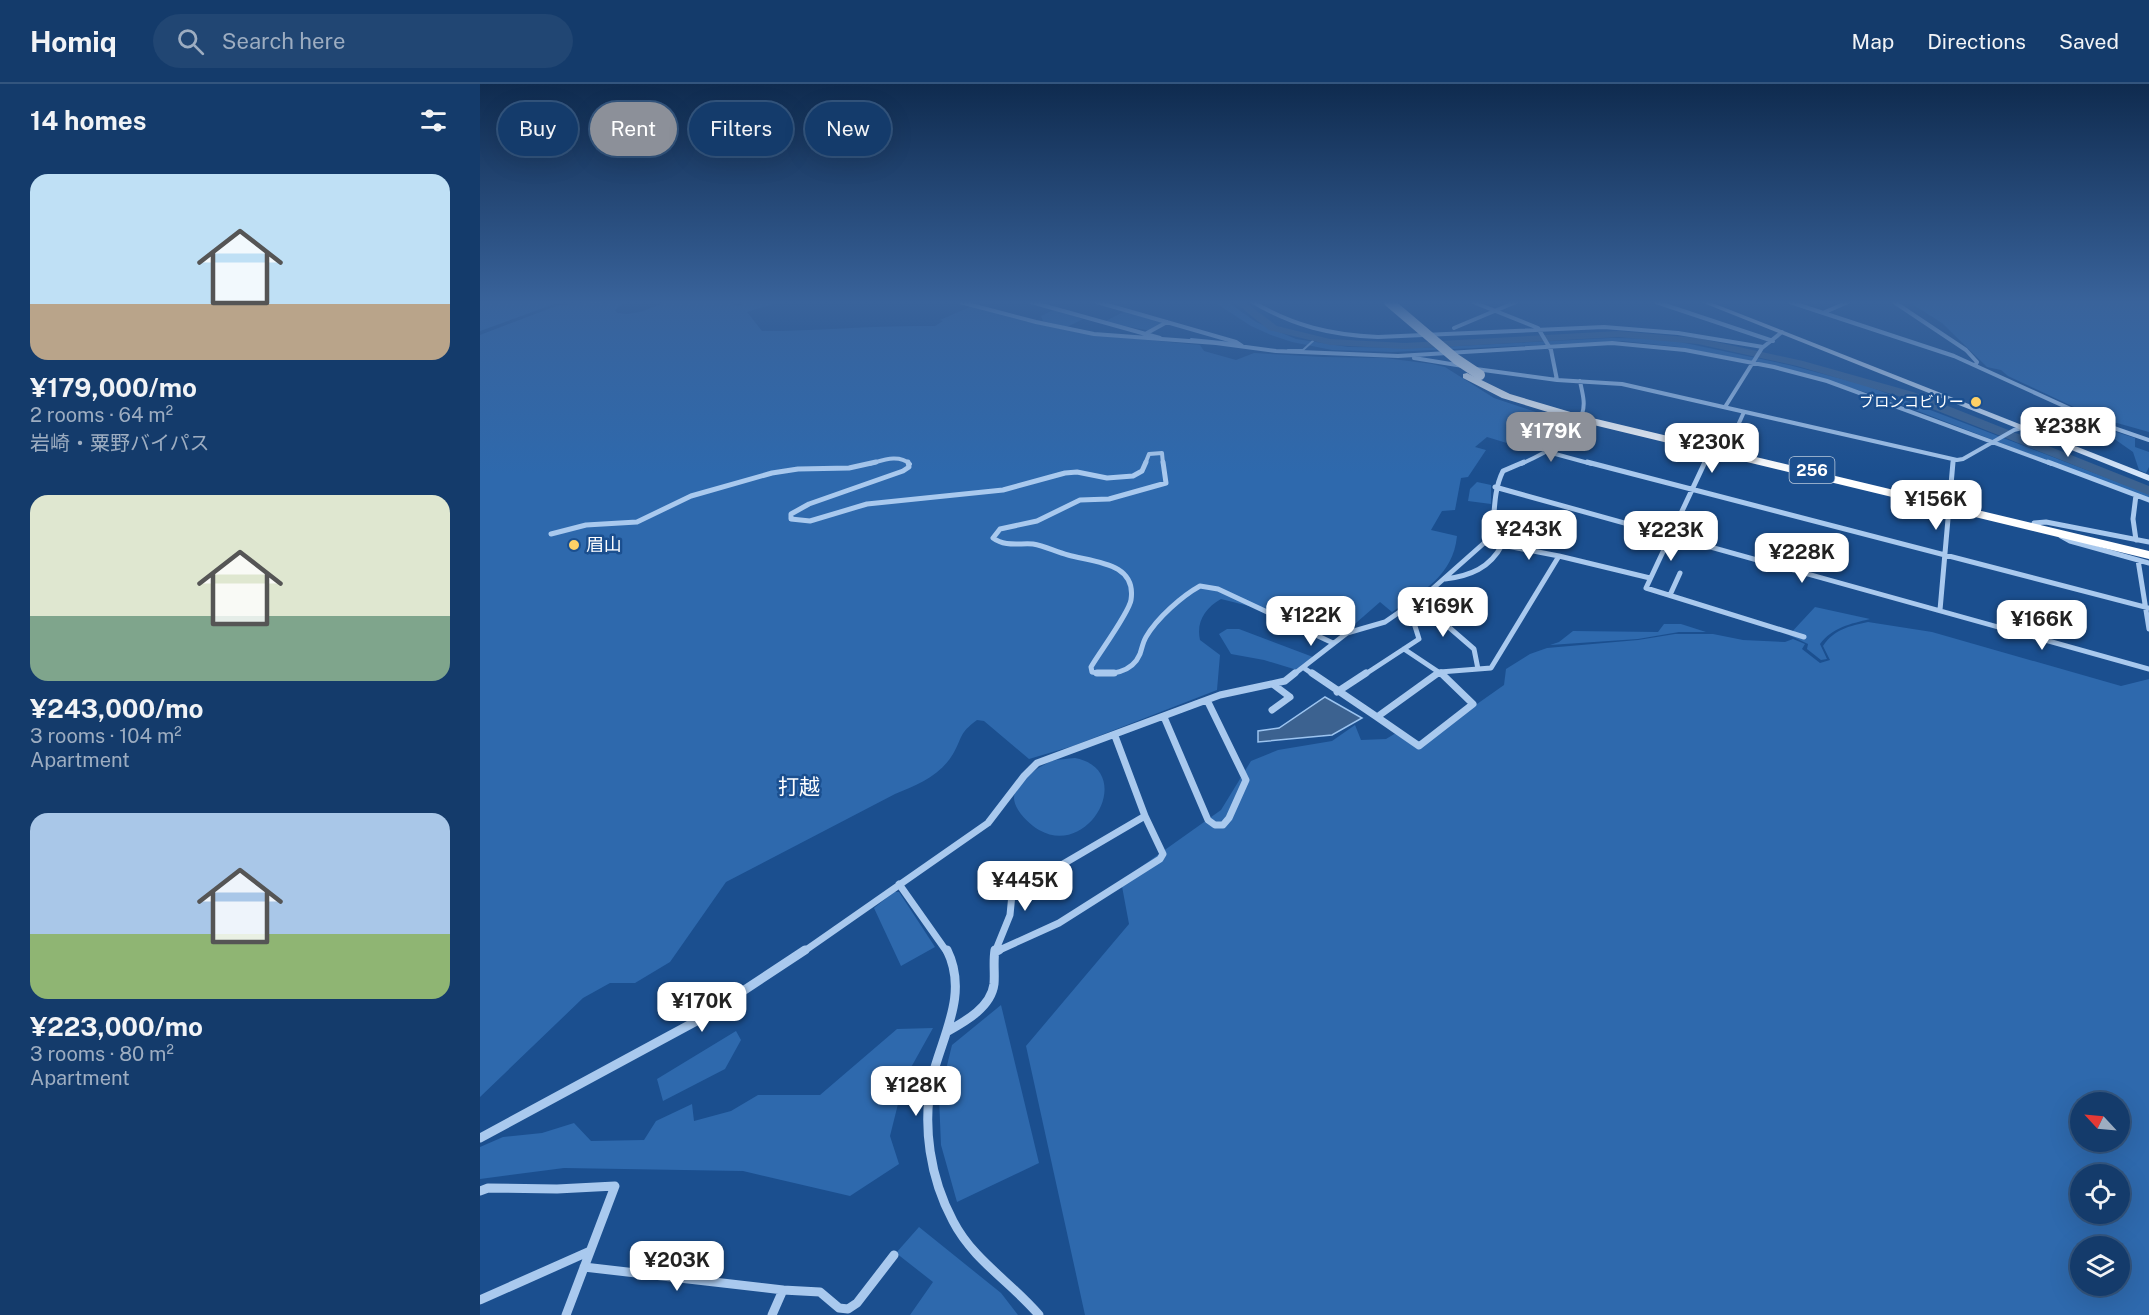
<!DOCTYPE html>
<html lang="en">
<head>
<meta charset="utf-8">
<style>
	:root { --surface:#143b6b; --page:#214673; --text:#f1f3f6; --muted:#9dadc1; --line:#33557e; --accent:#8c9099 }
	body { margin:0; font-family:"Public Sans","Noto Sans JP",sans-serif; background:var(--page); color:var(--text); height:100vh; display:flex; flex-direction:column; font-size:22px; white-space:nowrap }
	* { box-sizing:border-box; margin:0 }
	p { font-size:20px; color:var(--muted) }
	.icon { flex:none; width:33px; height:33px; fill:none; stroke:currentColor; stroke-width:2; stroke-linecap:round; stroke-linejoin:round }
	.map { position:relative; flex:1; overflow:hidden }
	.side { display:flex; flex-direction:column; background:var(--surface); width:480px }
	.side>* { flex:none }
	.guide { position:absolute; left:18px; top:18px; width:570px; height:54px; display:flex; gap:12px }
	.needle { width:39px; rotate:296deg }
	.controls { position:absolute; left:1590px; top:1008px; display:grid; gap:12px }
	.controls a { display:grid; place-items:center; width:60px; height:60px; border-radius:50%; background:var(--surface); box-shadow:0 6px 24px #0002,0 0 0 2px var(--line); font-size:30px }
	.price { position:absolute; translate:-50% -51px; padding:0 14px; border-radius:12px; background:#fff; color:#222; font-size:20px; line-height:39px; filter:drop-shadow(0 2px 3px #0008) }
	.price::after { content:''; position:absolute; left:50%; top:36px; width:18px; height:14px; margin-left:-9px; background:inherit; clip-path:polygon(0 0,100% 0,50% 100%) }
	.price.selected { background:var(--accent); color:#fff }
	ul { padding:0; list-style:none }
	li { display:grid; align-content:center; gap:12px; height:318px; padding:0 30px }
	li span { display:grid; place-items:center; height:186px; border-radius:18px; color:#555 }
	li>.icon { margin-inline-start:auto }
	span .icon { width:108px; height:108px; fill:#fffc; stroke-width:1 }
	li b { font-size:26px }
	h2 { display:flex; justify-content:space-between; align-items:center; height:72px; padding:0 30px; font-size:26px }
	.tag { padding:0 21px; border-radius:27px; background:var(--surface); box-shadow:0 6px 24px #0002,0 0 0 2px var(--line); font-size:21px; line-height:54px }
	.tag.selected { background:var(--accent); color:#fff }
	header { display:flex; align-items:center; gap:36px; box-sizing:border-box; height:84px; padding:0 30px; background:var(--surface); border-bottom:2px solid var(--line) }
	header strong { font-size:28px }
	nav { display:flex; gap:33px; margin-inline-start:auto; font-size:21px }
	.search { width:420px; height:54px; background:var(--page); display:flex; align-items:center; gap:15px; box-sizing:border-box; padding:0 21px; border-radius:33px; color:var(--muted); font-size:22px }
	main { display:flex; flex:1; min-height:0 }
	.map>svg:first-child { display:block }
	.green { fill:#2e69ad; fill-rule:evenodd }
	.water { fill:#3c6290; stroke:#9cc4f0; stroke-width:1.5 }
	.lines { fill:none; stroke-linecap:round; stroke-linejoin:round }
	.stream { stroke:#9cc4f0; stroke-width:2 }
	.river { fill:#3c6290; fill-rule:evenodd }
	.street-far3 { stroke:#a9c9ee; stroke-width:4 }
	.street-far2 { stroke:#a9c9ee; stroke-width:5 }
	.street-far1 { stroke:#a9c9ee; stroke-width:7 }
	.street { stroke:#a9c9ee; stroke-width:9 }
	.secondary { fill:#d6e6fa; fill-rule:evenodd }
	.highway { fill:#fff; fill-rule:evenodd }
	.highway-bridge { stroke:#fff; stroke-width:10 }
	.poi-dot { fill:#ffd166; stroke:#1b4f8f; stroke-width:2 }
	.labels { text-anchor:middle; stroke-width:5; stroke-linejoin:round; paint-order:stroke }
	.far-poi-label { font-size:15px; fill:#fff; stroke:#1b4f8f; text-anchor:end }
	.shield { fill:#1b4f8f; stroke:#bbcadd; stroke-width:1.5 }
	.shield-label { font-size:16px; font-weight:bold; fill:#fff }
	.poi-label { font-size:18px; fill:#fff; stroke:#1b4f8f; text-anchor:start }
	.quarter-label { font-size:21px; fill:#fff; stroke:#1b4f8f }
</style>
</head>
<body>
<header>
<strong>Homiq</strong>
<div class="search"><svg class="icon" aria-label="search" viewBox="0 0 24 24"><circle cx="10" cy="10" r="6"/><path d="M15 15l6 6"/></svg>Search here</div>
<nav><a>Map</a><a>Directions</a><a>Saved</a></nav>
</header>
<main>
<section class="side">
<h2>14 homes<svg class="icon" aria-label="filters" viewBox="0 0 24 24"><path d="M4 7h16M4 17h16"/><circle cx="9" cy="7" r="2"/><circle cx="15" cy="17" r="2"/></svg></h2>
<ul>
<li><span style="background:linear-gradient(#bfe0f5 70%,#b9a48a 0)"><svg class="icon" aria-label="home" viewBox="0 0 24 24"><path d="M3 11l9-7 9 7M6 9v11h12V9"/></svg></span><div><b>¥179,000/mo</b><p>2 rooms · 64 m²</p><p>岩崎・粟野バイパス</p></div></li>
<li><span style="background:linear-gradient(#dfe7d0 65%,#7fa58c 0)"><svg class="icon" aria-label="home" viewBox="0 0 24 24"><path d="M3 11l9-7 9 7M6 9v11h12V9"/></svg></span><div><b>¥243,000/mo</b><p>3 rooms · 104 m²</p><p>Apartment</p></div></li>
<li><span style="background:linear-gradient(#a9c7e8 65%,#8fb573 0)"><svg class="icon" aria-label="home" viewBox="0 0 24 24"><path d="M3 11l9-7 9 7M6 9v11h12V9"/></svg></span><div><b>¥223,000/mo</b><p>3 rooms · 80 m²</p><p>Apartment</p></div></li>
</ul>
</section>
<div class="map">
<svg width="1669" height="1231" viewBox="0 0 1669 1231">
	<rect width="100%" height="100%" fill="#1b4f8f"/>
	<path class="green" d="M 0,218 L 80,218 L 0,247 Z
		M 145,218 L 135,226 L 137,229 L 147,230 L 160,228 L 187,218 L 247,218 L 258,222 L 269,218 L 300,218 L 267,228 L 282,247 C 340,247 397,241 455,242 L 463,237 L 460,236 L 492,222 L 536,233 L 544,237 L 606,250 L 720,261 L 724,267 L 756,276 L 774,269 L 843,273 L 905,274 L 952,280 L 965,283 L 1014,314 L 1077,335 L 1068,342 L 1062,343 L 1047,357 L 1030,360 L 1007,353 L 995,363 L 1006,366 L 988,393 L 981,394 L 975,426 L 962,427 L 951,446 L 977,452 C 973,492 943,507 912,528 L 900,518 L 876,539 L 863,544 L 838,547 L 789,527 L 741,515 C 725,524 716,538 720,556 L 740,571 L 737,606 L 593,662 L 549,675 L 504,637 L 497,636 C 478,650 483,653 473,670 C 460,692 437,701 415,710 L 246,798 L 190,878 L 155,899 L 130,899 L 103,914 L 0,1013 L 0,251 L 79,221 Z
		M 734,218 L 749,219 L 776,238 L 816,255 L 868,263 L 939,264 L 1132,254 L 1186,255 L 1309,281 L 1385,301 L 1669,410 L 1669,416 L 1404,314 L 1323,289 L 1281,279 L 1199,263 L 1142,257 L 912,268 L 852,266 L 812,258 L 791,251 L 771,242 Z
		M 1429,218 L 1669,218 L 1669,348 L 1637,339 L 1628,339 L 1528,292 L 1521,286 L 1507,283 L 1462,239 Z
		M 573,226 L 603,235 L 587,243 L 563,237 L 561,232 Z
		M 645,227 L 686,239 L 671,247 L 624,238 Z
		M 1599,331 L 1627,344 L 1626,353 L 1596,345 L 1584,336 Z
		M 1636,348 L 1655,354 L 1655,363 L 1669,368 L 1669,383 L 1666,389 L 1659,386 L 1653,368 L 1633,354 Z
		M 997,398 L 1011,401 L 1011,420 L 988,417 L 990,405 Z
		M 1335,523 L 1390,535 C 1370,540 1353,543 1340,560 L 1347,575 L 1341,576 L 1327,565 L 1328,560 L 1309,551 Z
		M 1388,538 L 1452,548 L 1641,602 L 1669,595 L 1669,1231 L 605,1231 L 546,962 L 649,840 L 641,797 L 741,726 L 771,677 L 798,666 L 852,657 L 875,641 L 881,656 L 906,655 L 916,649 L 936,663 L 1024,601 L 1026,585 L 1050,570 L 1067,564 L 1158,556 L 1195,550 L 1233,550 L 1263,556 L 1305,558 L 1313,555 L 1325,560 L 1322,565 L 1340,579 L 1350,576 L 1343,562 C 1354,545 1370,542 1388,538 ZM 1600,1018 L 1640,1018 L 1640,1058 L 1600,1058 ZM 1600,1090 L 1640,1090 L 1640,1130 L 1600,1130 ZM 1600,1162 L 1640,1162 L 1640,1202 L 1600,1202 Z
		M 1184,540 L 1201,540 L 1226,548 L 1199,548 L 1158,555 L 1070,561 L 1079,558 L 1093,547 L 1178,548 Z
		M 747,545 L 759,545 L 833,573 L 817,586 L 784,576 L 751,570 L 739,550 Z
		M 595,674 C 657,686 610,775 559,746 C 550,741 534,726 534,714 C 534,699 559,682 572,677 C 579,675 587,675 595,674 Z
		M 414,808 L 419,808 L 455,863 L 421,882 L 394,824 Z
		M 521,921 L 559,1079 L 477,1118 L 461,1061 L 459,1014 L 472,961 Z
		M 453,944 L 424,996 L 410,1052 L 419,1080 L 370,1112 L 263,1087 L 84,1084 L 0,1095 L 0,1063 L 23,1053 L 62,1049 L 94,1039 L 111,1057 L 164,1056 L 176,1037 L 212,1020 L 214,1037 L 251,1027 L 278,1011 L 340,1011 L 417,945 Z
		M 256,947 L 261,956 L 245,985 L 183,1017 L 177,995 Z
		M 439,1143 L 521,1209 L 538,1231 L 430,1231 L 453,1198 L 416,1169 Z"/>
	<path class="water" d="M 845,613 L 882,634 L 852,651 L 778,658 L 778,647 L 799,644 Z"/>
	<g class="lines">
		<path class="stream" d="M 109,218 L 121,218
			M 711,255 L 752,259
			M 808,266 L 823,266 L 834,256"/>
		<path class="river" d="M 754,218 L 765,218 L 797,242 L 850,255 L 925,259 L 1138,247 L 1218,254 L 1323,277 L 1433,308 L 1669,402 L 1669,411 L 1425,314 L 1317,282 L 1218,260 L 1138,253 L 925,265 L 850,261 L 789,246 Z"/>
		<path class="street-far3" d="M 480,218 L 556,238 L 614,250 L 736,259 L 796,267 L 918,272 L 1132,259 L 1205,266 L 1294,283 L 1347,297 L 1572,380
			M 551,218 L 680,254
			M 617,218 L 756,258 L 762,262
			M 773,218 C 813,242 851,251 898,253 L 1124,243 L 1198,249 L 1283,263
			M 993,218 L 1058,244 L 1071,266 L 1077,296
			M 1176,218 L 1293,257
			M 1310,218 L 1474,272 L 1628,342 L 1669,356
			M 1414,218 L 1486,266 L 1497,278 L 1496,280
			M 1345,228 L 1368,218
			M 974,244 L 1036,218
			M 667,249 L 687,238
			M 934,274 L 983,282
			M 996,285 L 1077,296 L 1142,300 L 1477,376 L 1483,375 L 1534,346 L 1600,329
			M 1245,323 L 1282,264 L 1302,248
			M 1235,361 L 1254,350 L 1264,328
			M 1068,368 L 1112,380
			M 389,380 C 404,376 418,370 430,380
			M 665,380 L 669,370 L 682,369 L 683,380
			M 1041,380 C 1063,370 1094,356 1102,330 C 1106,319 1102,308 1100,297
			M 1224,380 L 1231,365
			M 1473,380 L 1473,375"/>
		<path class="street-far2" d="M 428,378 L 429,383 L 423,387 L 329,420 L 311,430 L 311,435 L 330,437 L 387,420 L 523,406 L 585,389 L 597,388 L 627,394 L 653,392 L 662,387 L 666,378
			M 683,378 L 686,399 L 629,415 L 600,416 L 557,437 L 520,445 L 513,454 C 525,463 539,459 553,460 C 565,462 576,468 588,471 C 613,478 657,478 651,516 C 649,529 619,569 611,583 L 612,588 C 630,592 652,589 660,570 C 662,564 663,558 666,553 C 677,534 702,512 720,502 L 738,505 L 853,559
			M 1107,378 L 1669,524
			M 1225,378 L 1166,504 L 1324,553
			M 1568,378 L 1669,416
			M 1015,403 L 1669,585
			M 1656,411 L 1653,435 L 1656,456
			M 1554,439 L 1566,438 L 1669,458
			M 71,450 L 106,441 L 157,438 L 211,412 L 292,389 L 318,385 L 369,384 L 396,378
			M 1581,452 L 1590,457 L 1669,479
			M 1022,461 L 1079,472
			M 1658,476 L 1669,545
			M 965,495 C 990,492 1010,484 1022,461 L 1012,452
			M 950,507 L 956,511 L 964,539 L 994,565 L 998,585
			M 1190,511 L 1200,489
			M 1460,526 L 1473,378
			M 924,565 L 963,591
			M 824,584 L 834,591
			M 813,591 L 867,549 L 905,538 L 950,507 L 1012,452 C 1015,429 1013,407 1023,387 L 1044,378
			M 884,591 L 939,555 L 929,523
			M 956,591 L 960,588 L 1011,584 L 1079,472 L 1170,494"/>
		<path class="street-far1" d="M 617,589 L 634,589
			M 832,589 L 897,633 L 958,589
			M 857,608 L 886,589
			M 792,626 L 810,613 L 794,601
			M 684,633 L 728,736 L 735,741 L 743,741 L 749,734 L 766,696 L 727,616
			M 897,633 L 939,662 L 993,620 L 961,589
			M 419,800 L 467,868
			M 323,868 L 508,739 L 544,692 L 557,679 L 740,611 L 805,597 L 815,589
			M 515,868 L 579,839 L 680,775 L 683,770 L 665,732 L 635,652
			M 515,868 L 530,831 L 532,810 L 665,732"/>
		<path class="street" d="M 467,866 C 489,910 462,952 452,994 C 442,1042 450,1094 473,1137 C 493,1176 531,1198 559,1231
			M 515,868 L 519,866
			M 468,947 C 486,937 511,923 514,900 C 515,889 513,878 515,866
			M 0,1054 L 222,934 L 325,866
			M 0,1107 L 8,1104 L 77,1105 L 135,1102 L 86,1231
			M 104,1183 L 303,1206 L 292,1231
			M 303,1206 L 340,1208 L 359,1224 L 368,1225 L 377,1219 L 414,1171
			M 0,1216 L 110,1167"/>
		<path class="secondary" d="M 1221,218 L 1230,218 L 1669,391 L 1669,397 Z"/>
		<path class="highway" d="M 987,289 L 1030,310 L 1104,332 L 1669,467 L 1669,475 L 1097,337 L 1022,314 L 983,294 L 983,290 Z"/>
		<path class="highway-bridge" d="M 909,218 L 976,275 L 1000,291"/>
	</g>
	<linearGradient id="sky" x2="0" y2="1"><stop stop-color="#0f2b4f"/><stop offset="0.56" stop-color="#39639b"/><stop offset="1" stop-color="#39639b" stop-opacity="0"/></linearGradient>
	<rect width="1669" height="390" fill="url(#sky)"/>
	<g class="poi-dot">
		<circle cx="1496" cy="318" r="6"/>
		<circle cx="94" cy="461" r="6"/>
	</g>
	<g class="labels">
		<g class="far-poi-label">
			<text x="1484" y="323">ブロンコビリー</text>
		</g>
		<rect class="shield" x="1309.5" y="373" width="45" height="26" rx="4.5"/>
		<g class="shield-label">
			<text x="1332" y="392">256</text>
		</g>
		<g class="poi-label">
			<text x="106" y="467">眉山</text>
		</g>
		<g class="quarter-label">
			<text x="319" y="710">打越</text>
		</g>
	</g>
</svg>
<div class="controls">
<a><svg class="needle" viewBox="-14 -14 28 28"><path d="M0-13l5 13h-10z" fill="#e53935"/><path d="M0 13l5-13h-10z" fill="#9dadc1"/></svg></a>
<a><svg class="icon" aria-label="locate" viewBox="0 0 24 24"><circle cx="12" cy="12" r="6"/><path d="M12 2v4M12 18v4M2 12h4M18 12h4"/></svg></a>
<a><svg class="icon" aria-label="layers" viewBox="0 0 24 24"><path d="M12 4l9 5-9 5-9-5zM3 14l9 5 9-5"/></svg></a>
</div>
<b class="price" style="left:1588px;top:374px">¥238K</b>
<b class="price selected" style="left:1071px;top:379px">¥179K</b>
<b class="price" style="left:1232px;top:390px">¥230K</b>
<b class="price" style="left:1456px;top:447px">¥156K</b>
<b class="price" style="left:1049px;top:477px">¥243K</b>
<b class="price" style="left:1191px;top:478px">¥223K</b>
<b class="price" style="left:1322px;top:500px">¥228K</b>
<b class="price" style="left:963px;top:554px">¥169K</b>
<b class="price" style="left:831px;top:563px">¥122K</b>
<b class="price" style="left:1562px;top:567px">¥166K</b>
<b class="price" style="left:545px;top:828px">¥445K</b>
<b class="price" style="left:222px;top:949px">¥170K</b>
<b class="price" style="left:436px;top:1033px">¥128K</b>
<b class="price" style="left:197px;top:1208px">¥203K</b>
<div class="guide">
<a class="tag">Buy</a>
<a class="tag selected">Rent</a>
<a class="tag">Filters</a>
<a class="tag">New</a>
</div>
</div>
</main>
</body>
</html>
